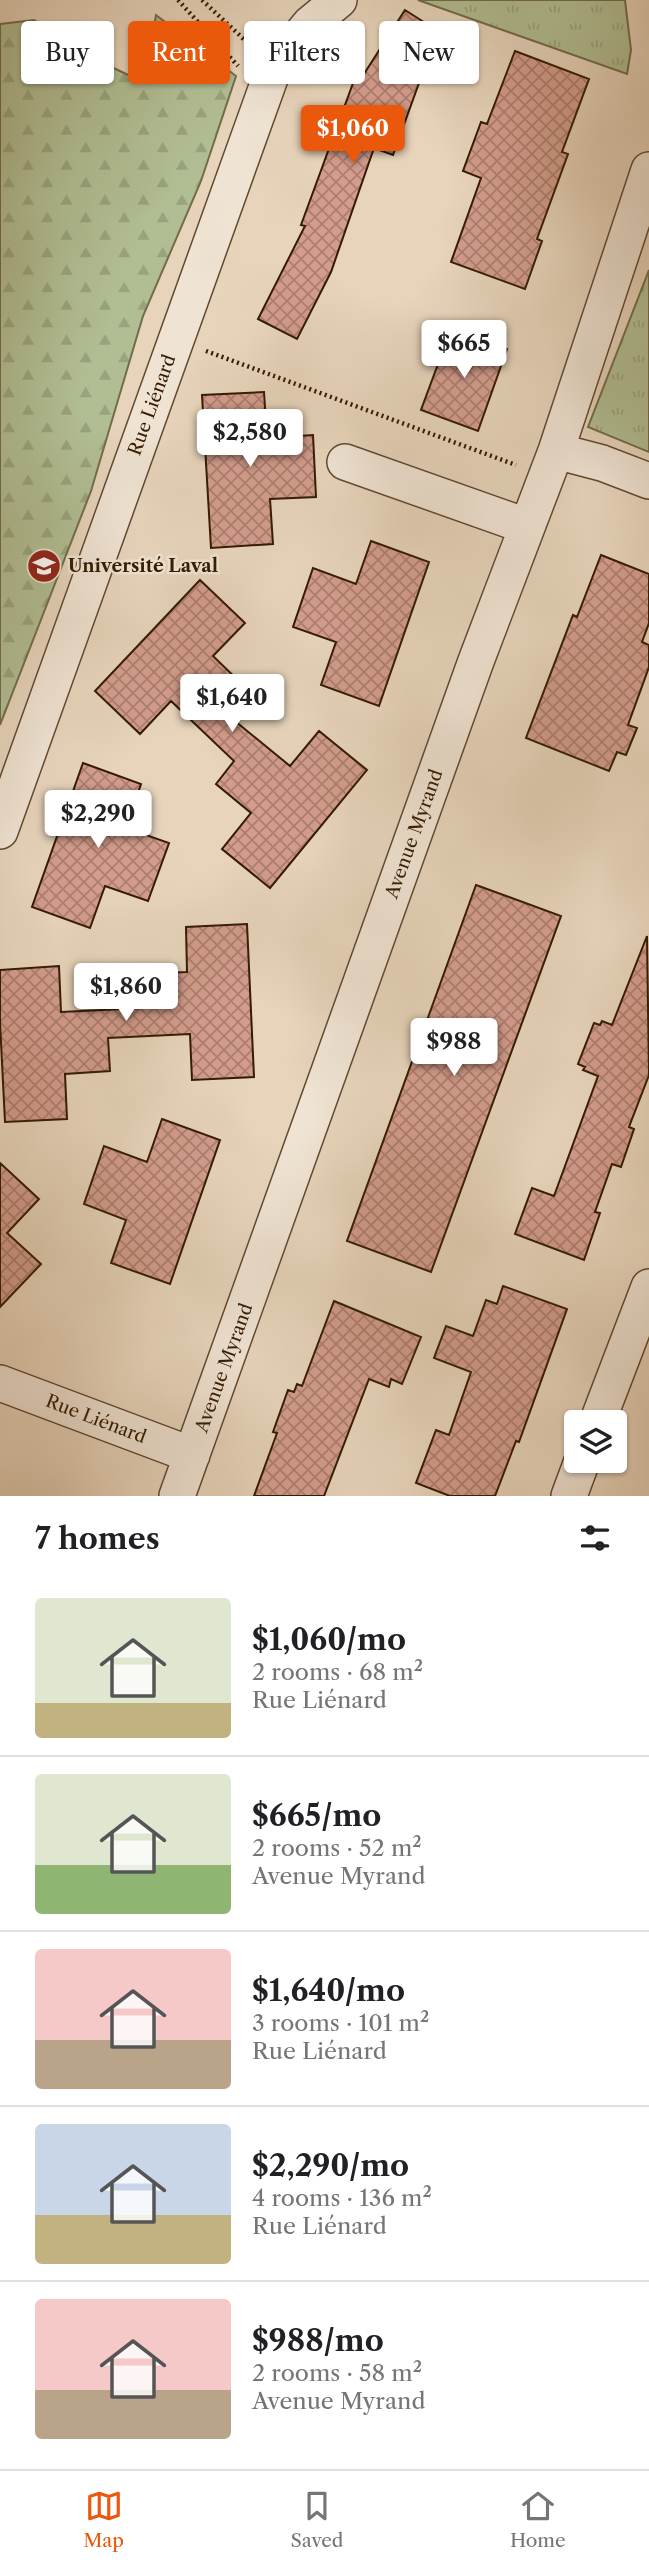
<!DOCTYPE html>
<html lang="en">
<head>
<meta charset="utf-8">
<style>
	:root { --surface:#fff; --page:#f2f2f2; --text:#202124; --muted:#757577; --line:#e0e0e0; --accent:#ea580c }
	body { margin:0; font-family:"Libre Caslon Text",serif; background:var(--page); color:var(--text); height:100vh; display:flex; flex-direction:column; font-size:26px; white-space:nowrap }
	* { box-sizing:border-box; margin:0 }
	p { font-size:23px; color:var(--muted) }
	.icon { flex:none; width:38px; height:38px; fill:none; stroke:currentColor; stroke-width:2; stroke-linecap:round; stroke-linejoin:round }
	.map { position:relative; height:1496px; overflow:hidden }
	.panel { display:flex; flex-direction:column; background:var(--surface); flex:1 }
	.panel>* { flex:none }
	.hud { position:absolute; left:21px; top:21px; width:607px; height:63px; display:flex; gap:14px }
	.tools { position:absolute; left:564px; top:1410px; display:grid; gap:14px }
	.tools a { display:grid; place-items:center; width:63px; height:63px; border-radius:7px; background:var(--surface); box-shadow:0 2px 5px #0004; font-size:35px }
	.price { position:absolute; translate:-50% -60px; padding:0 16px; border-radius:7px; background:#fff; color:#222; font-size:23px; line-height:46px; filter:drop-shadow(0 2px 4px #0008) }
	.price::after { content:''; position:absolute; left:50%; top:42px; width:21px; height:16px; margin-left:-10px; background:inherit; clip-path:polygon(0 0,100% 0,50% 100%) }
	.price.selected { background:var(--accent); color:#fff }
	ul { padding:0; list-style:none }
	li { display:flex; align-items:center; gap:21px; height:175px; padding:0 35px }
	li+li { border-top:2px solid var(--line) }
	li span { display:grid; place-items:center; flex:none; width:196px; height:140px; border-radius:7px; color:#555 }
	li>.icon { margin-inline-start:auto }
	span .icon { width:84px; height:84px; fill:#fffc; stroke-width:1 }
	li b { font-size:30px }
	h2 { display:flex; justify-content:space-between; align-items:center; height:84px; padding:0 35px; font-size:30px }
	.tag { padding:0 24px; border-radius:7px; background:var(--surface); box-shadow:0 2px 5px #0004; font-size:24px; line-height:63px }
	.tag.selected { background:var(--accent); color:#fff }
	.tabs { display:flex; justify-content:space-around; align-items:center; height:98px; border-top:2px solid var(--line); background:var(--surface); font-size:19px; color:var(--muted) }
	.tabs a { display:grid; justify-items:center; gap:4px }
	.tabs .selected { color:var(--accent) }
	.map>svg:first-child { display:block }
	.grass { fill:url(#grass-tufts); stroke:#726c4a; stroke-width:2 }
	.forest { fill:url(#forest-firs); stroke:#726c4a; stroke-width:2 }
	.building { fill:url(#building-cross-hatch); stroke:#341b01; stroke-width:2 }
	.lines { fill:none; stroke-linecap:round; stroke-linejoin:round }
	.minor-casing { stroke:#614930; stroke-width:38 }
	.path { stroke:#341b01; stroke-width:4.5; stroke-dasharray:2 3.5; stroke-linecap:butt }
	.minor { stroke:#efe3d3; stroke-width:35 }
	.labels { text-anchor:middle; stroke-width:5; stroke-linejoin:round; paint-order:stroke }
	.street-label { font-size:18px; fill:#341b01; stroke:#efe3d3 }
	.poi-label { font-size:18px; font-weight:bold; fill:#341b01; stroke:#efe3d3; text-anchor:start }
</style>
</head>
<body>
<div class="map">
<svg width="649" height="1496" viewBox="0 0 649 1496">
	<defs>
		<pattern id="grass-tufts" width="24" height="20" patternUnits="userSpaceOnUse" patternTransform="scale(1.75)"><rect width="24" height="20" fill="#b1be94"/><path d="M3 7l-1-3M5 7V3M7 7l1-3M15 17l-1-3M17 17v-4M19 17l1-3" fill="none" stroke="#99a37e"/></pattern>
		<pattern id="forest-firs" width="22" height="20" patternUnits="userSpaceOnUse" patternTransform="scale(1.75)"><rect width="22" height="20" fill="#b1be94"/><path d="M5 1l3.5 6h-7zM16 11l3.5 6h-7z" fill="#99a37e"/></pattern>
		<pattern id="building-cross-hatch" width="8" height="8" patternUnits="userSpaceOnUse" patternTransform="scale(1.75)"><rect width="8" height="8" fill="#d39c8c"/><path d="M0 0l8 8M0 8l8-8" fill="none" stroke="#ac7e70"/></pattern>
	</defs>
	<rect width="100%" height="100%" fill="#e7d4bb"/>
	<filter id="stains"><feTurbulence type="fractalNoise" baseFrequency=".00286" numOctaves="4"/><feColorMatrix values="0 0 0 0 .2 0 0 0 0 .09 0 0 0 0 .02 0 0 0 .5 -.17"/></filter>
	<radialGradient id="worn" r=".72"><stop offset=".6" stop-color="#630" stop-opacity="0"/><stop offset="1" stop-color="#630" stop-opacity=".3"/></radialGradient>
	<path class="grass" d="M 418,0 L 625,0 L 631,50 L 627,74 Z
		M 649,270 L 649,452 L 588,427 Z"/>
	<path class="forest" d="M 156,15 L 236,76 L 201,181 L 143,316 L 91,491 L 0,725 L 0,24 L 34,20 L 101,62 L 145,83 Z"/>
	<path class="building" d="M 405,10 L 452,40 L 429,77 L 423,72 L 393,155 L 374,148 L 331,272 L 297,339 L 258,319 L 305,226 L 301,225 L 356,75 L 362,77 Z
		M 515,51 L 589,79 L 562,152 L 568,154 L 537,239 L 542,241 L 525,289 L 451,262 L 481,178 L 463,171 L 481,122 L 487,124 Z
		M 451,329 L 507,349 L 478,431 L 421,410 Z
		M 264,392 L 267,438 L 313,435 L 316,497 L 270,499 L 273,544 L 211,548 L 202,395 Z
		M 371,541 L 429,562 L 379,706 L 321,685 L 336,642 L 293,627 L 313,568 L 356,584 Z
		M 601,555 L 649,574 L 649,623 L 642,642 L 649,645 L 649,667 L 628,725 L 637,728 L 626,755 L 617,752 L 609,771 L 526,738 L 573,615 L 577,617 Z
		M 200,580 L 245,623 L 213,656 L 246,688 L 224,712 L 290,766 L 319,731 L 367,770 L 270,888 L 222,849 L 251,813 L 216,784 L 234,761 L 171,701 L 140,734 L 95,691 Z
		M 83,763 L 141,784 L 126,828 L 169,843 L 148,901 L 105,886 L 90,928 L 32,907 Z
		M 476,885 L 561,916 L 431,1272 L 347,1241 Z
		M 247,924 L 254,1077 L 192,1080 L 190,1034 L 108,1038 L 110,1071 L 65,1074 L 67,1119 L 5,1122 L 0,1023 L 0,970 L 59,966 L 61,1012 L 143,1008 L 141,974 L 187,972 L 186,927 Z
		M 647,936 L 649,1075 L 629,1127 L 634,1129 L 621,1167 L 612,1164 L 595,1212 L 600,1213 L 584,1260 L 515,1234 L 532,1188 L 554,1196 L 598,1076 L 583,1070 L 585,1067 L 578,1064 L 594,1023 L 600,1025 L 602,1021 L 612,1025 Z
		M 162,1119 L 220,1140 L 170,1284 L 111,1263 L 126,1220 L 84,1204 L 104,1146 L 147,1162 Z
		M 0,1163 L 39,1199 L 7,1233 L 41,1264 L 0,1307 Z
		M 503,1286 L 567,1309 L 519,1442 L 516,1441 L 495,1496 L 450,1496 L 416,1483 L 436,1430 L 449,1435 L 471,1372 L 434,1358 L 446,1326 L 473,1336 L 486,1300 L 497,1304 Z
		M 334,1301 L 421,1337 L 402,1384 L 391,1379 L 389,1387 L 369,1379 L 324,1496 L 254,1496 L 277,1433 L 273,1432 L 288,1390 L 294,1392 L 297,1384 L 302,1386 Z"/>
	<g class="lines">
		<g class="minor-casing">
			<path id="minor" d="M 556,451 L 602,463 L 649,481
				M 345,462 L 526,526
				M 0,831 L 274,67 L 310,24 L 339,0
				M 0,1383 L 192,1455
				M 597,1423 L 649,1287
				M 177,1496 L 476,661 L 556,451 L 649,170
				M 569,1496 L 582,1461"/>
		</g>
		<path class="path" d="M 178,0 L 238,66
			M 202,0 L 250,45
			M 206,351 L 516,465"/>
		<use href="#minor" class="minor"/>
	</g>
	<defs>
		<g id="university-disc" transform="scale(1.75)"><circle r="9.5" fill="#8f2418" stroke="#efe3d3"/><path d="M0-5L7-2L0 1L-7-2ZM-4 1L0 2.5L4 1V4Q0 6-4 4Z" fill="#fff"/></g>
	</defs>
	<g fill-rule="evenodd">
		<use href="#university-disc" x="44" y="566"/>
	</g>
	<g class="labels">
		<g class="street-label">
			<text transform="translate(152 405) rotate(-70)" y="6">Rue Liénard</text>
			<text transform="translate(414 834) rotate(-70)" y="6">Avenue Myrand</text>
			<text transform="translate(224 1368) rotate(-70)" y="6">Avenue Myrand</text>
			<text transform="translate(96 1419) rotate(21)" y="6">Rue Liénard</text>
		</g>
		<g class="poi-label">
			<text x="68" y="572">Université Laval</text>
		</g>
	</g>
	<rect width="100%" height="100%" filter="url(#stains)"/>
	<rect width="100%" height="100%" fill="url(#worn)"/>
</svg>
<div class="tools">
<a><svg class="icon" aria-label="layers" viewBox="0 0 24 24"><path d="M12 4l9 5-9 5-9-5zM3 14l9 5 9-5"/></svg></a>
</div>
<b class="price selected" style="left:353px;top:165px">$1,060</b>
<b class="price" style="left:464px;top:380px">$665</b>
<b class="price" style="left:250px;top:469px">$2,580</b>
<b class="price" style="left:232px;top:734px">$1,640</b>
<b class="price" style="left:98px;top:850px">$2,290</b>
<b class="price" style="left:126px;top:1023px">$1,860</b>
<b class="price" style="left:454px;top:1078px">$988</b>
<div class="hud">
<a class="tag">Buy</a>
<a class="tag selected">Rent</a>
<a class="tag">Filters</a>
<a class="tag">New</a>
</div>
</div>
<section class="panel">
<h2>7 homes<svg class="icon" aria-label="filters" viewBox="0 0 24 24"><path d="M4 7h16M4 17h16"/><circle cx="9" cy="7" r="2"/><circle cx="15" cy="17" r="2"/></svg></h2>
<ul>
<li><span style="background:linear-gradient(#dfe7d0 75%,#c2b280 0)"><svg class="icon" aria-label="home" viewBox="0 0 24 24"><path d="M3 11l9-7 9 7M6 9v11h12V9"/></svg></span><div><b>$1,060/mo</b><p>2 rooms · 68 m²</p><p>Rue Liénard</p></div></li>
<li><span style="background:linear-gradient(#dfe7d0 65%,#8fb573 0)"><svg class="icon" aria-label="home" viewBox="0 0 24 24"><path d="M3 11l9-7 9 7M6 9v11h12V9"/></svg></span><div><b>$665/mo</b><p>2 rooms · 52 m²</p><p>Avenue Myrand</p></div></li>
<li><span style="background:linear-gradient(#f6c9c9 65%,#b9a48a 0)"><svg class="icon" aria-label="home" viewBox="0 0 24 24"><path d="M3 11l9-7 9 7M6 9v11h12V9"/></svg></span><div><b>$1,640/mo</b><p>3 rooms · 101 m²</p><p>Rue Liénard</p></div></li>
<li><span style="background:linear-gradient(#c9d6e8 65%,#c2b280 0)"><svg class="icon" aria-label="home" viewBox="0 0 24 24"><path d="M3 11l9-7 9 7M6 9v11h12V9"/></svg></span><div><b>$2,290/mo</b><p>4 rooms · 136 m²</p><p>Rue Liénard</p></div></li>
<li><span style="background:linear-gradient(#f6c9c9 65%,#b9a48a 0)"><svg class="icon" aria-label="home" viewBox="0 0 24 24"><path d="M3 11l9-7 9 7M6 9v11h12V9"/></svg></span><div><b>$988/mo</b><p>2 rooms · 58 m²</p><p>Avenue Myrand</p></div></li>
</ul>
</section>
<nav class="tabs">
<a class="selected"><svg class="icon" aria-label="map" viewBox="0 0 24 24"><path d="M3 6l6-2 6 2 6-2v14l-6 2-6-2-6 2zM9 4v14M15 6v14"/></svg>Map</a>
<a><svg class="icon" aria-label="saved" viewBox="0 0 24 24"><path d="M7 4h10v16l-5-4-5 4z"/></svg>Saved</a>
<a><svg class="icon" aria-label="home" viewBox="0 0 24 24"><path d="M3 11l9-7 9 7M6 9v11h12V9"/></svg>Home</a>
</nav>
</body>
</html>
